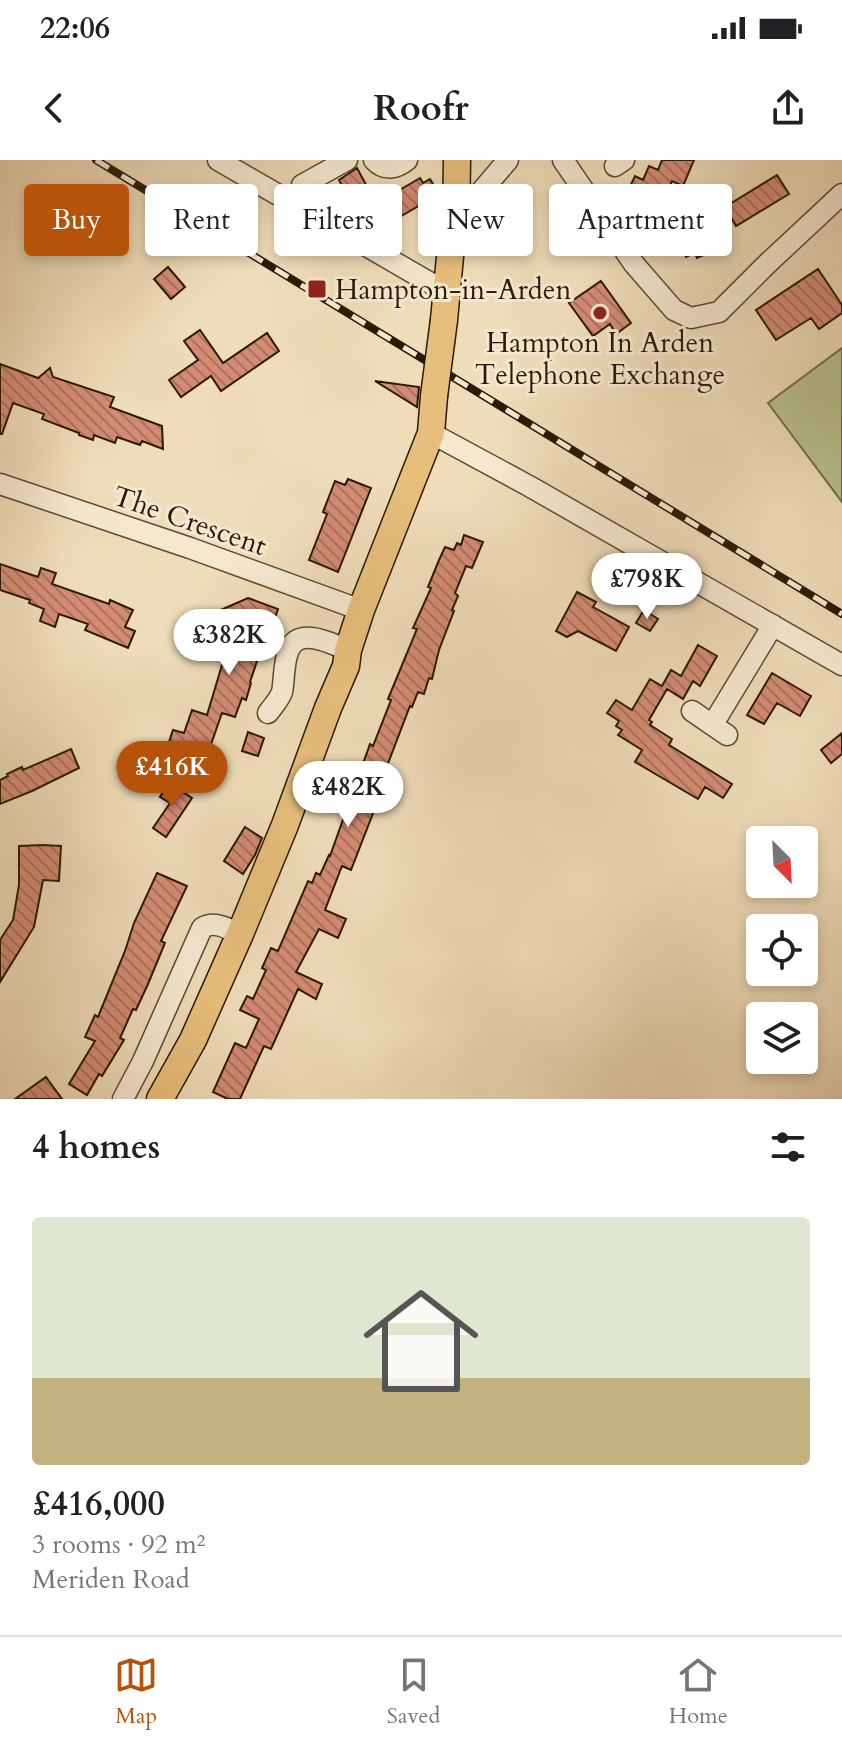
<!DOCTYPE html>
<html lang="en">
<head>
<meta charset="utf-8">
<style>
	:root { --surface:#fff; --page:#f6f6f6; --text:#202124; --muted:#757577; --line:#e0e0e0; --accent:#b45309 }
	body { margin:0; font-family:Cardo,serif; background:var(--page); color:var(--text); height:100vh; display:flex; flex-direction:column; font-size:30px; white-space:nowrap }
	* { box-sizing:border-box; margin:0 }
	p { font-size:26px; color:var(--muted) }
	.icon { flex:none; width:44px; height:44px; fill:none; stroke:currentColor; stroke-width:2; stroke-linecap:round; stroke-linejoin:round }
	.map { position:relative; height:939px; overflow:hidden }
	.panel { display:flex; flex-direction:column; background:var(--surface); flex:1 }
	.panel>* { flex:none }
	.hud { position:absolute; left:24px; top:24px; width:794px; height:72px; display:flex; gap:16px }
	.needle { width:52px; rotate:156deg }
	.controls { position:absolute; left:746px; top:666px; display:grid; gap:16px }
	.controls a { display:grid; place-items:center; width:72px; height:72px; border-radius:8px; background:var(--surface); box-shadow:0 4px 12px #0003; font-size:40px }
	.price { position:absolute; translate:-50% -68px; padding:0 18px; border-radius:28px; background:#fff; color:#222; font-size:26px; line-height:52px; filter:drop-shadow(0 2px 4px #0008) }
	.price::after { content:''; position:absolute; left:50%; top:48px; width:24px; height:18px; margin-left:-12px; background:inherit; clip-path:polygon(0 0,100% 0,50% 100%) }
	.price.selected { background:var(--accent); color:#fff }
	ul { padding:0; list-style:none }
	li { display:grid; align-content:center; gap:16px; height:424px; padding:0 32px }
	li span { display:grid; place-items:center; height:248px; border-radius:8px; color:#555 }
	li>.icon { margin-inline-start:auto }
	span .icon { width:144px; height:144px; fill:#fffc; stroke-width:1 }
	li b { font-size:34px }
	h2 { display:flex; justify-content:space-between; align-items:center; height:96px; padding:0 32px; font-size:34px }
	.pill { padding:0 28px; border-radius:8px; background:var(--surface); box-shadow:0 4px 12px #0003; font-size:28px; line-height:72px }
	.pill.selected { background:var(--accent); color:#fff }
	.status { display:flex; justify-content:space-between; align-items:center; height:56px; padding:0 40px; background:var(--surface); direction:ltr }
	.status svg { height:22px; fill:currentColor }
	header { display:flex; justify-content:space-between; align-items:center; height:104px; padding:0 32px; background:var(--surface); font-size:36px; font-weight:800 }
	.menu { display:flex; justify-content:space-around; align-items:center; height:112px; border-top:2px solid var(--line); background:var(--surface); font-size:22px; color:var(--muted) }
	.menu a { display:grid; justify-items:center; gap:4px }
	.menu .selected { color:var(--accent) }
	.map>svg:first-child { display:block }
	.park { fill:#b9c08f; stroke:#726d4b; stroke-width:2 }
	.building { fill:url(#building-back-hatch); stroke:#2a1a07; stroke-width:2 }
	.lines { fill:none; stroke-linecap:round; stroke-linejoin:round }
	.minor-casing { stroke:#5b4a33; stroke-width:23 }
	.major-casing { stroke:#2a1a07; stroke-width:29 }
	.minor { stroke:#f5e8d1; stroke-width:20 }
	.major { stroke:#e8be7c; stroke-width:26 }
	.rail-casing { stroke:#2a1a07; stroke-width:8 }
	.rail { stroke:#f5e8d1; stroke-width:5; stroke-dasharray:15; stroke-linecap:butt }
	.major-bridge-casing { stroke:#2a1a07; stroke-width:29; stroke-linecap:butt }
	.major-bridge { stroke:#e8be7c; stroke-width:26 }
	.poi-dot { fill:#8f2418; stroke:#f5e8d1; stroke-width:3 }
	.labels { text-anchor:middle; stroke-width:6; stroke-linejoin:round; paint-order:stroke }
	.poi-label { font-size:28px; fill:#2a1a07; stroke:#f5e8d1; text-anchor:start }
	.street-label { font-size:28px; fill:#2a1a07; stroke:#f5e8d1 }
</style>
</head>
<body>
<div class="status"><b>22:06</b><svg viewBox="0 0 49 12"><path d="M0 12V9h3v3zM5 12V6h3v6zM10 12V3h3v9zM15 12V0h3v12zM26 1h20v11H26zM47 4h2v5h-2z"/></svg></div>
<header><svg class="icon" aria-label="back" viewBox="0 0 24 24"><path d="M15 5l-7 7 7 7"/></svg>Roofr<svg class="icon" aria-label="share" viewBox="0 0 24 24"><path d="M12 15V3M7 8l5-5 5 5M5 13v7h14v-7"/></svg></header>
<div class="map">
<svg width="842" height="939" viewBox="0 0 842 939">
	<defs>
		<pattern id="building-back-hatch" width="6" height="6" patternUnits="userSpaceOnUse" patternTransform="scale(2)"><rect width="6" height="6" fill="#d38b73"/><path d="M-1 5l2 2M0 0l6 6M5-1l2 2" fill="none" stroke="#ab715c"/></pattern>
	</defs>
	<rect width="100%" height="100%" fill="#efdcb8"/>
	<filter id="stains"><feTurbulence type="fractalNoise" baseFrequency=".0025" numOctaves="4"/><feColorMatrix values="0 0 0 0 .2 0 0 0 0 .09 0 0 0 0 .02 0 0 0 .5 -.17"/></filter>
	<radialGradient id="worn" r=".72"><stop offset=".6" stop-color="#630" stop-opacity="0"/><stop offset="1" stop-color="#630" stop-opacity=".3"/></radialGradient>
	<path class="park" d="M 842,188 L 842,342 L 768,243 Z"/>
	<path class="building" d="M 662,0 L 694,0 L 683,26 L 672,21 L 666,36 L 657,33 L 650,48 L 625,37 L 635,16 L 643,20 L 649,6 L 658,10 Z
		M 357,8 L 377,45 L 362,53 L 347,25 L 343,27 L 339,20 Z
		M 777,15 L 789,34 L 736,66 L 725,47 Z
		M 420,18 L 423,23 L 430,19 L 439,34 L 398,58 L 386,38 Z
		M 720,68 L 727,85 L 697,98 L 695,93 L 686,97 L 681,84 Z
		M 168,107 L 185,127 L 171,139 L 154,119 Z
		M 818,109 L 842,145 L 842,153 L 819,169 L 811,158 L 776,180 L 756,150 Z
		M 601,121 L 631,163 L 616,174 L 610,164 L 593,176 L 569,143 Z
		M 200,170 L 223,203 L 267,173 L 279,191 L 221,231 L 211,216 L 181,237 L 169,220 L 198,200 L 184,181 Z
		M 0,204 L 38,218 L 50,208 L 53,217 L 114,237 L 110,247 L 162,266 L 163,289 L 142,281 L 140,285 L 117,277 L 115,283 L 94,275 L 93,280 L 79,275 L 79,273 L 42,259 L 44,254 L 13,243 L 2,274 L 0,274 Z
		M 375,221 L 419,227 L 417,247 Z
		M 348,319 L 371,328 L 338,412 L 309,400 L 327,354 L 323,352 L 335,321 L 345,325 Z
		M 464,375 L 483,382 L 472,408 L 466,406 L 455,433 L 458,436 L 452,450 L 454,451 L 439,490 L 432,519 L 429,518 L 424,534 L 418,532 L 412,547 L 410,546 L 382,619 L 396,625 L 379,638 L 351,710 L 342,706 L 325,750 L 346,759 L 338,778 L 319,769 L 296,812 L 322,824 L 316,839 L 298,829 L 271,889 L 264,886 L 240,939 L 228,939 L 213,932 L 235,883 L 246,888 L 259,859 L 240,850 L 247,836 L 253,839 L 266,810 L 262,808 L 271,788 L 278,791 L 308,721 L 312,723 L 316,713 L 320,715 L 329,695 L 330,696 L 370,584 L 373,586 L 391,540 L 388,539 L 417,469 L 413,468 L 431,428 L 428,427 L 439,400 L 445,387 L 454,390 L 457,383 L 461,385 Z
		M 0,404 L 38,417 L 41,408 L 56,413 L 52,424 L 109,444 L 110,440 L 133,450 L 125,467 L 135,471 L 128,488 L 85,470 L 88,464 L 59,454 L 55,467 L 40,461 L 44,449 L 29,443 L 30,440 L 0,430 Z
		M 577,432 L 596,442 L 593,447 L 629,467 L 616,491 L 578,471 L 567,477 L 556,471 Z
		M 248,438 L 278,449 L 273,464 L 266,461 L 255,490 L 260,492 L 250,522 L 251,523 L 246,540 L 242,538 L 235,557 L 222,553 L 209,590 L 202,588 L 200,595 L 168,585 L 173,570 L 184,573 L 192,550 L 207,555 L 228,485 L 230,485 L 240,455 L 223,449 Z
		M 644,450 L 658,459 L 650,471 L 636,463 Z
		M 698,485 L 717,496 L 700,526 L 693,521 L 683,539 L 667,529 L 649,560 L 652,562 L 650,565 L 672,579 L 669,585 L 732,624 L 723,638 L 705,627 L 698,639 L 635,602 L 642,590 L 618,575 L 622,570 L 616,566 L 619,561 L 607,553 L 616,540 L 632,550 L 650,519 L 662,526 L 671,510 L 681,516 Z
		M 772,513 L 811,536 L 800,556 L 777,543 L 764,564 L 747,555 Z
		M 248,572 L 264,578 L 258,596 L 242,591 Z
		M 842,573 L 842,594 L 831,603 L 821,590 Z
		M 71,589 L 79,608 L 32,631 L 0,644 L 0,620 L 8,616 L 7,614 L 22,607 L 23,610 Z
		M 169,623 L 192,638 L 166,677 L 153,668 L 170,643 L 160,637 Z
		M 245,667 L 262,678 L 255,695 L 243,714 L 224,701 Z
		M 43,685 L 61,686 L 59,721 L 43,720 L 34,767 L 0,822 L 0,780 L 13,760 L 19,725 L 19,686 Z
		M 157,713 L 187,726 L 161,781 L 165,783 L 148,824 L 136,850 L 133,849 L 120,878 L 124,880 L 102,916 L 99,914 L 87,935 L 69,924 L 95,881 L 85,877 L 95,855 L 98,857 L 125,791 L 134,763 Z
		M 46,917 L 62,939 L 15,939 Z"/>
	<g class="lines">
		<g class="minor-casing">
			<path id="minor" d="M 218,0 L 446,132
				M 374,0 C 384,11 396,9 407,0
				M 563,0 L 634,104 L 674,150 L 691,158 L 719,152 L 767,104 L 842,34
				M 615,6 L 624,0
				M 302,25 L 347,0
				M 456,61 L 508,0
				M 431,273 L 529,326 L 842,505
				M 0,324 L 190,388 L 361,450
				M 692,551 L 727,575
				M 268,553 C 273,546 279,540 282,532 C 286,514 280,474 312,478 C 324,479 337,486 348,490
				M 713,564 L 773,465
				M 123,939 L 143,901 L 202,768 C 215,760 228,769 240,774"/>
		</g>
		<g class="major-casing">
			<path id="major" d="M 444,160 L 451,86 L 456,61 L 457,0
				M 160,939 L 193,880 L 240,774 L 285,665 L 328,548 L 346,506 L 348,490 L 361,450 L 431,273 L 434,236"/>
		</g>
		<use href="#minor" class="minor"/>
		<use href="#major" class="major"/>
		<g class="rail-casing">
			<path id="rail" d="M 96,0 L 842,454"/>
		</g>
		<use href="#rail" class="rail"/>
		<g class="major-bridge-casing">
			<path id="major-bridge" d="M 434,236 L 444,160"/>
		</g>
		<use href="#major-bridge" class="major-bridge"/>
	</g>
	<g class="poi-dot">
		<rect x="307" y="119" width="20" height="20" rx="4"/>
		<circle cx="600" cy="153" r="8"/>
	</g>
	<g class="labels">
		<g class="poi-label">
			<text x="335" y="139">Hampton-in-Arden</text>
			<text x="600" y="192" text-anchor="middle">Hampton In Arden<tspan x="600" dy="32">Telephone Exchange</tspan></text>
		</g>
		<g class="street-label">
			<text transform="translate(190 360) rotate(19)" y="10">The Crescent</text>
		</g>
	</g>
	<rect width="100%" height="100%" filter="url(#stains)"/>
	<rect width="100%" height="100%" fill="url(#worn)"/>
</svg>
<div class="controls">
<a><svg class="needle" viewBox="-14 -14 28 28"><path d="M0-13l5 13h-10z" fill="#e53935"/><path d="M0 13l5-13h-10z" fill="#757577"/></svg></a>
<a><svg class="icon" aria-label="locate" viewBox="0 0 24 24"><circle cx="12" cy="12" r="6"/><path d="M12 2v4M12 18v4M2 12h4M18 12h4"/></svg></a>
<a><svg class="icon" aria-label="layers" viewBox="0 0 24 24"><path d="M12 4l9 5-9 5-9-5zM3 14l9 5 9-5"/></svg></a>
</div>
<b class="price" style="left:647px;top:461px">£798K</b>
<b class="price" style="left:229px;top:517px">£382K</b>
<b class="price selected" style="left:172px;top:649px">£416K</b>
<b class="price" style="left:348px;top:669px">£482K</b>
<div class="hud">
<a class="pill selected">Buy</a>
<a class="pill">Rent</a>
<a class="pill">Filters</a>
<a class="pill">New</a>
<a class="pill">Apartment</a>
</div>
</div>
<section class="panel">
<h2>4 homes<svg class="icon" aria-label="filters" viewBox="0 0 24 24"><path d="M4 7h16M4 17h16"/><circle cx="9" cy="7" r="2"/><circle cx="15" cy="17" r="2"/></svg></h2>
<ul>
<li><span style="background:linear-gradient(#dfe7d0 65%,#c2b280 0)"><svg class="icon" aria-label="home" viewBox="0 0 24 24"><path d="M3 11l9-7 9 7M6 9v11h12V9"/></svg></span><div><b>£416,000</b><p>3 rooms · 92 m²</p><p>Meriden Road</p></div></li>
</ul>
</section>
<nav class="menu">
<a class="selected"><svg class="icon" aria-label="map" viewBox="0 0 24 24"><path d="M3 6l6-2 6 2 6-2v14l-6 2-6-2-6 2zM9 4v14M15 6v14"/></svg>Map</a>
<a><svg class="icon" aria-label="saved" viewBox="0 0 24 24"><path d="M7 4h10v16l-5-4-5 4z"/></svg>Saved</a>
<a><svg class="icon" aria-label="home" viewBox="0 0 24 24"><path d="M3 11l9-7 9 7M6 9v11h12V9"/></svg>Home</a>
</nav>
</body>
</html>
